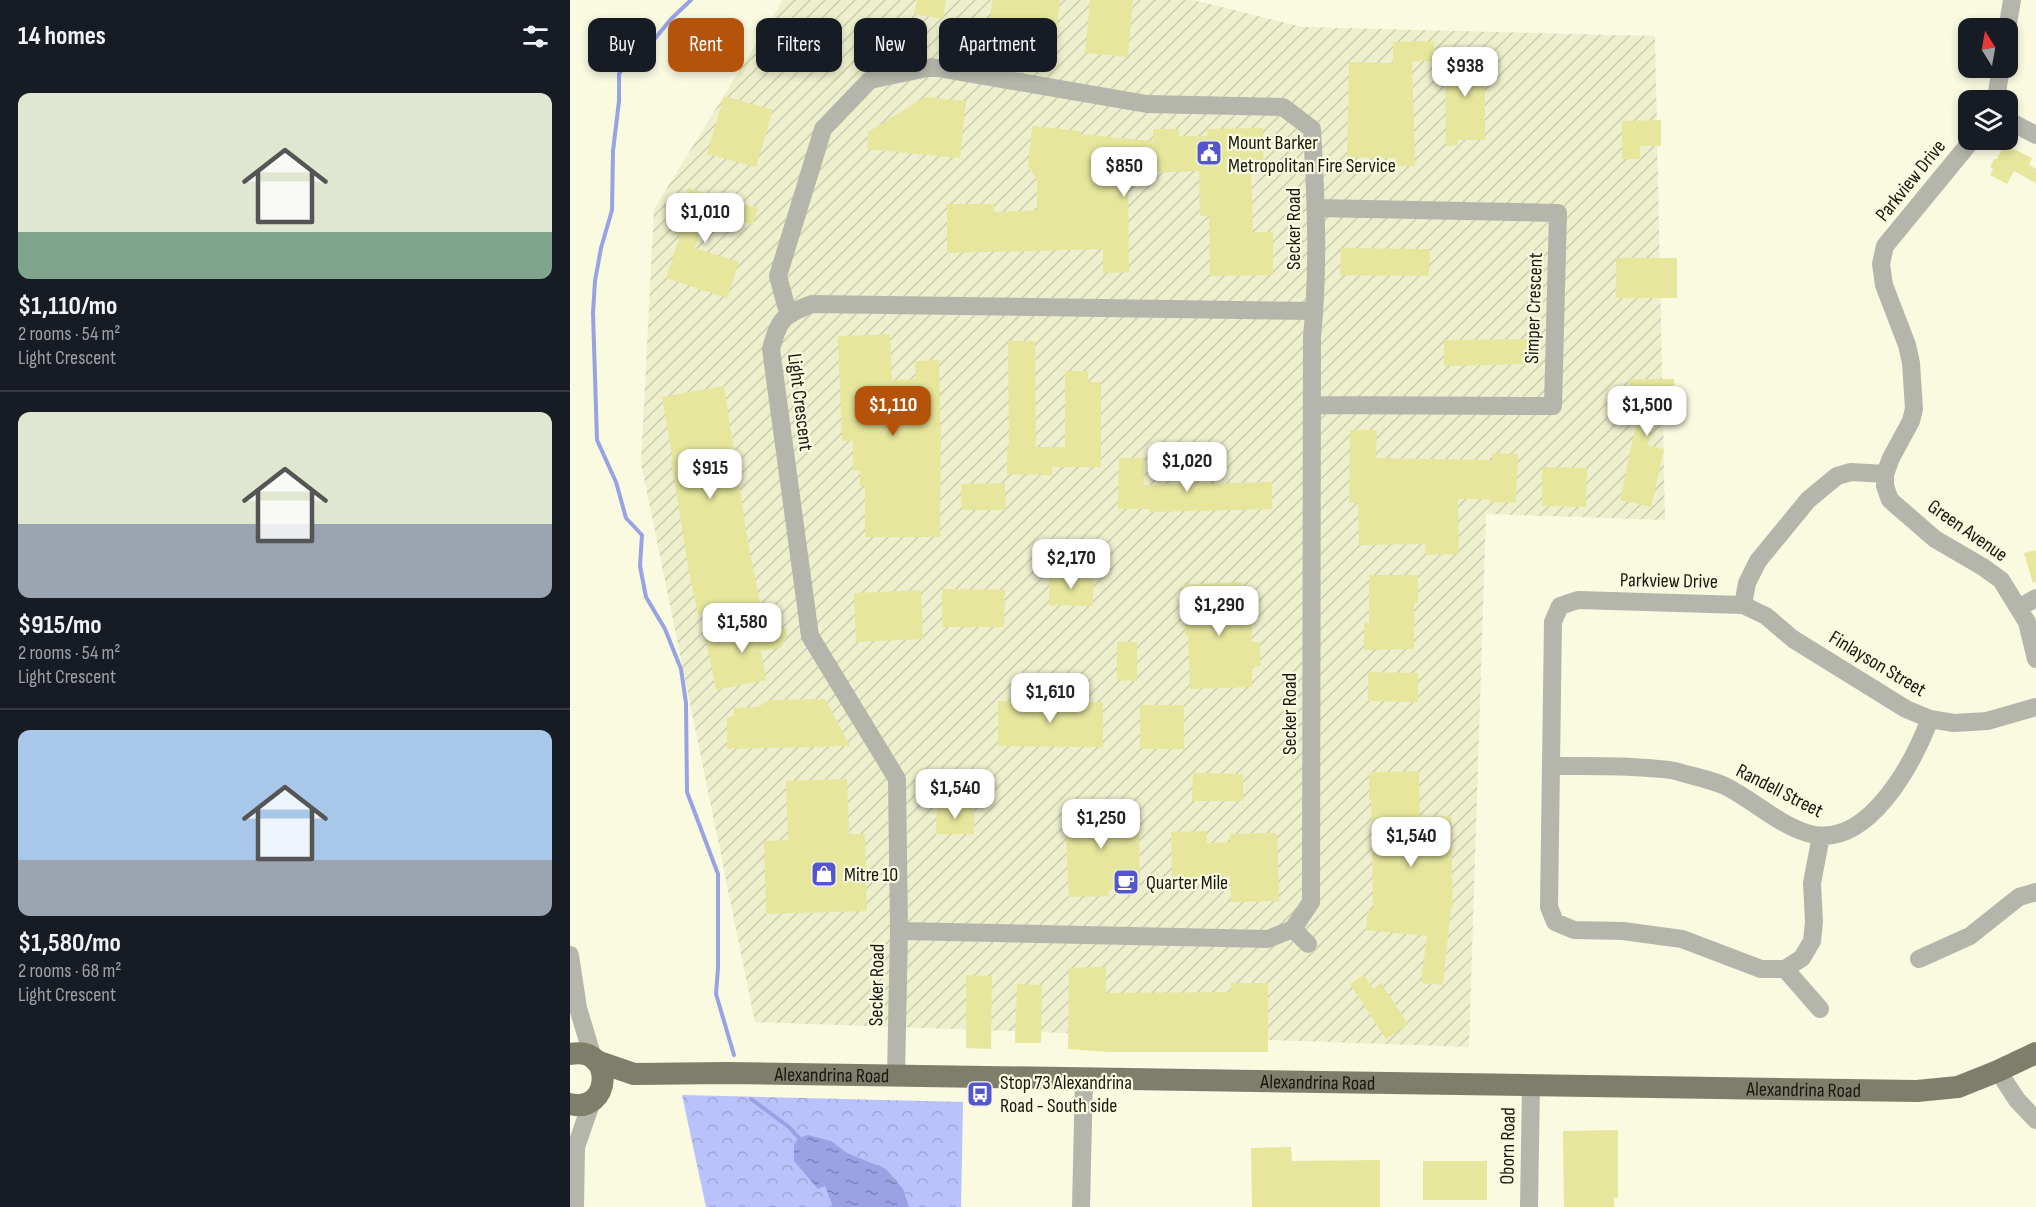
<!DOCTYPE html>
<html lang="en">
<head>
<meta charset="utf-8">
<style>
	:root { --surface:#171b24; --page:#242831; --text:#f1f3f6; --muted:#9ea1a6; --line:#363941; --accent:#b45309 }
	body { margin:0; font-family:"Sofia Sans Condensed",sans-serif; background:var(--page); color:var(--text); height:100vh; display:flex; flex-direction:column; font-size:22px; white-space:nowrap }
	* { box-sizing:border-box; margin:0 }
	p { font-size:20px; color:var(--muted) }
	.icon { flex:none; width:33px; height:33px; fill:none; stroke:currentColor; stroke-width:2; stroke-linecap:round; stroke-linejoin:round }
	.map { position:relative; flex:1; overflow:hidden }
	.sheet { display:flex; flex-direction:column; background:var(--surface); width:570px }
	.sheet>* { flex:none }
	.top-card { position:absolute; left:18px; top:18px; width:570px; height:54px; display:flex; gap:12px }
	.needle { width:39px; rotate:349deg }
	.buttons { position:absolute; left:1388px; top:18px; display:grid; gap:12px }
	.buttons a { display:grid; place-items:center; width:60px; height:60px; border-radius:12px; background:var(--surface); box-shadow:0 3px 9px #0003; font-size:30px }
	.price { position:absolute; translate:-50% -51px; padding:0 14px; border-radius:12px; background:#fff; color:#222; font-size:20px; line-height:39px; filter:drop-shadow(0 2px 3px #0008) }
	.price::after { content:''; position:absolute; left:50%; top:36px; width:18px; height:14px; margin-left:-9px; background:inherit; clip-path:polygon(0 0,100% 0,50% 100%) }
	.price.current { background:var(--accent); color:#fff }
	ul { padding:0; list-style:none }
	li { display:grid; align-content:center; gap:12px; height:318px; padding:0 18px }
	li+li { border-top:2px solid var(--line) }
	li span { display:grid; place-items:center; height:186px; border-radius:12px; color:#555 }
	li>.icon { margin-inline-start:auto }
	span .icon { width:108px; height:108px; fill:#fffc; stroke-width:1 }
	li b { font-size:26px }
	h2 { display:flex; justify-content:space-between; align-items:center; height:72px; padding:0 18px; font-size:26px }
	.pill { padding:0 21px; border-radius:12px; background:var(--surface); box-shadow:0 3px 9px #0003; font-size:21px; line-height:54px }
	.pill.current { background:var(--accent); color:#fff }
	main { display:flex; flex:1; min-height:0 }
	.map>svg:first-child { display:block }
	.industrial { fill:url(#industrial-furrows) }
	.park { fill:url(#park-crowns) }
	.water { fill:url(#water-ripples) }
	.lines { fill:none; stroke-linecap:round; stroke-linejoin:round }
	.stream { stroke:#99a2e3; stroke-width:4 }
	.building { fill:#e6e79d }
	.minor { stroke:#b5b6ab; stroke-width:18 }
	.major { stroke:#7e7e6a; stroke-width:22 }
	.labels { text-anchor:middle; stroke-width:4.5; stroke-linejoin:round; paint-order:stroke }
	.poi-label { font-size:20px; fill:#17180e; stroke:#f9fae0; text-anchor:start }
	.street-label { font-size:20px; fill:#17180e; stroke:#f9fae0 }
</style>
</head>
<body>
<main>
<section class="sheet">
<h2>14 homes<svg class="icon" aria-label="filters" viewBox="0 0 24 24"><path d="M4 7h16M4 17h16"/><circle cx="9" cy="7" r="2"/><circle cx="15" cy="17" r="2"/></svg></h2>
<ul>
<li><span style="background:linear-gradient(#dfe7d0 75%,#7fa58c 0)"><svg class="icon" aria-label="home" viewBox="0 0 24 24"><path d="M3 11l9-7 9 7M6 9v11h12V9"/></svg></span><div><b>$1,110/mo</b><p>2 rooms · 54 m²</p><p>Light Crescent</p></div></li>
<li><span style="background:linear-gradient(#dfe7d0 60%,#9aa5b1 0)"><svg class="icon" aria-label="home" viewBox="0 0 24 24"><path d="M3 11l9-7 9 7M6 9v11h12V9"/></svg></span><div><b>$915/mo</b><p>2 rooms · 54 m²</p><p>Light Crescent</p></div></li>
<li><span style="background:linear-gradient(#a9c7e8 70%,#9aa5b1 0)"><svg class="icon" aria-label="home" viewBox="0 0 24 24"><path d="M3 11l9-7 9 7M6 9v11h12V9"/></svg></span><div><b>$1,580/mo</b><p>2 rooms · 68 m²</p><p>Light Crescent</p></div></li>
</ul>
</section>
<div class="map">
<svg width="1466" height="1207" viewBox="0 0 1466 1207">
	<defs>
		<pattern id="industrial-furrows" width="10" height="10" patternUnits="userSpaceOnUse" patternTransform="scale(1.5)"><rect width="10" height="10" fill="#eeefcd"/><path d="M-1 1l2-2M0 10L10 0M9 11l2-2" fill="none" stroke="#cbccaf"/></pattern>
		<pattern id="park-crowns" width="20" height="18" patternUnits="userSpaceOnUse" patternTransform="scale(1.5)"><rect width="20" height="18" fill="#b9c2fb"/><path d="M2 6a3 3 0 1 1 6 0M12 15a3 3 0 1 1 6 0" fill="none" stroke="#9ea6d6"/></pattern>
		<pattern id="water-ripples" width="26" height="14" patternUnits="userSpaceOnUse" patternTransform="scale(1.5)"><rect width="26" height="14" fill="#99a2e3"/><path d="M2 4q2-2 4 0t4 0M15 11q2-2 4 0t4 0" fill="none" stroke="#7c83b6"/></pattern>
	</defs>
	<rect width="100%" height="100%" fill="#f9fae0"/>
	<path class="industrial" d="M 213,0 L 623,0 L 732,27 L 1085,36 L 1095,520 L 916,514 L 899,1047 L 185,1022 L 71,463 L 84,209 Z"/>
	<path class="park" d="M 112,1095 L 393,1102 L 391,1207 L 136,1207 Z"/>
	<path class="water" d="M 238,1135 L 261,1141 L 277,1153 L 316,1169 L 333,1189 L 339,1207 L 263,1207 L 255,1186 L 248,1189 L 224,1161 L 224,1144 L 229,1138 Z"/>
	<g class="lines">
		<path class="stream" d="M 121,0 L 101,19 L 83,41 L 63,52 L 49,74 L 49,101 L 43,151 L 42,210 L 31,248 L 25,281 L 23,313 L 27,440 L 46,482 L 56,518 L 72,535 L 70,566 L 76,597 L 95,629 L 111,669 L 116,703 L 117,792 L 148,874 L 148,968 L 146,994 L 164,1055
			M 181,1099 L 219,1127 L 229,1138"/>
	</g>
	<path class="building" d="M 347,0 L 376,0 L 373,19 L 344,14 Z
		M 422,0 L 490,0 L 485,48 L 455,45 L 457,33 L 419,28 Z
		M 520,0 L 563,0 L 558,57 L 515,53 Z
		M 864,41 L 865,61 L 842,61 L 845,166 L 826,166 L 826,158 L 777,157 L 779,62 L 823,63 L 823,42 Z
		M 915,54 L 915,140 L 888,140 L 888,145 L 876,146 L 875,55 Z
		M 154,96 L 203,110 L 186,167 L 137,154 Z
		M 355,97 L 396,101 L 390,158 L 297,149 L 298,132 Z
		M 1091,120 L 1091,146 L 1070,146 L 1070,159 L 1052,159 L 1052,121 Z
		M 462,126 L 511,131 L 510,134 L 583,141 L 583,129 L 609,129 L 609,136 L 637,136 L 637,129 L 693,128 L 694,170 L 681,170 L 683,232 L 703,232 L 703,275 L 640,276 L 639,216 L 630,216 L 629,171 L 573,173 L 558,185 L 559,272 L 533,273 L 533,249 L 377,253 L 377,204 L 424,204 L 424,212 L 467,210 L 467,180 L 458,166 Z
		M 1438,146 L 1462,158 L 1459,165 L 1466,169 L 1466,183 L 1444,171 L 1437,184 L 1420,175 L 1423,169 L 1420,167 L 1424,159 L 1427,159 L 1433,147 Z
		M 118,188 L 188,208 L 183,225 L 136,212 L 125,248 L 169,262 L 157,298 L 96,278 L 110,236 L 104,234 Z
		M 771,248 L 860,249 L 859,276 L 770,275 Z
		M 1046,258 L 1107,258 L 1107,298 L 1046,298 Z
		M 320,334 L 322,380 L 346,379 L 345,361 L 369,360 L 371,441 L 370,537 L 295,537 L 295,486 L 290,486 L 290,471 L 283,471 L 283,441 L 272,441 L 268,336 Z
		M 957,339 L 957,364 L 874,366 L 874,340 Z
		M 438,341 L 465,341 L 466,447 L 495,447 L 495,371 L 518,371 L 518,382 L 531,382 L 531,467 L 482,467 L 482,475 L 437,474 L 437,447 L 439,447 Z
		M 1060,379 L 1104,379 L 1105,424 L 1082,423 L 1078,445 L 1094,449 L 1081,507 L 1050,500 L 1066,425 L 1057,423 L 1059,417 Z
		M 154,386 L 179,549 L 190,602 L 128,615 L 119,572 L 101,460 L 103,460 L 92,397 Z
		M 780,430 L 807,430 L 806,458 L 922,460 L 922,453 L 948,454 L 946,503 L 920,502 L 920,499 L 888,499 L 889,554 L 856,555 L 855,544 L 789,545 L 788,503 L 779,503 Z
		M 549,458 L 575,458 L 574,485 L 702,482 L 702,509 L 579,512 L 579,509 L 548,509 Z
		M 972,467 L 1017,468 L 1016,507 L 972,506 Z
		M 435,483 L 436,510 L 392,510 L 391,484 Z
		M 1466,550 L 1466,582 L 1463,583 L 1454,553 Z
		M 479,574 L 524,575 L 523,606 L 479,605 Z
		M 799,575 L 848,575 L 848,603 L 844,603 L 844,649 L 794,650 L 794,623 L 799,623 Z
		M 671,582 L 672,615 L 681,615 L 682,642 L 690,642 L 691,666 L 682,667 L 682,687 L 620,689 L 618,635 L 615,635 L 613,585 Z
		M 372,589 L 435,590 L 434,627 L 372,627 Z
		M 351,590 L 353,639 L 286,642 L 284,593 Z
		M 204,623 L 216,629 L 217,637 L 210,648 L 191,651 L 196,680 L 146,690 L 135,637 Z
		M 547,642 L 567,642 L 567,681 L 547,680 Z
		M 798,672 L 848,673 L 848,702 L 798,701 Z
		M 255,699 L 280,746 L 157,749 L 157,718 L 164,715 L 164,708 L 187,707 L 200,700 Z
		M 428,701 L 533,702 L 533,747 L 428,746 Z
		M 570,705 L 614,705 L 614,749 L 570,749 Z
		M 849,771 L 850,817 L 881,816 L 883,908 L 881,908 L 873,985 L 851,983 L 857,936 L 796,930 L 798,910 L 803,910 L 801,800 L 799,800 L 799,772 Z
		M 623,773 L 673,774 L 673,801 L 622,801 Z
		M 277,779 L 279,834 L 295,834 L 297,911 L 196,914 L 194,841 L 218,840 L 216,781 Z
		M 536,802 L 537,814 L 569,814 L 570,889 L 539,890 L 539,896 L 499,897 L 494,804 Z
		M 367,806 L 404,806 L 404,834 L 366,834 Z
		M 637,831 L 637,843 L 660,842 L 660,834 L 707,833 L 709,901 L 661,902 L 660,876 L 602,878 L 601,832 Z
		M 536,967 L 536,993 L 661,992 L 661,983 L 698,983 L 698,1052 L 539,1052 L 498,1049 L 499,968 Z
		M 396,975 L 422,976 L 421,1049 L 396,1048 Z
		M 794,975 L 803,989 L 811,983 L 838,1024 L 816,1039 L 780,984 Z
		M 447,984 L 472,985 L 471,1043 L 445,1043 Z
		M 1048,1130 L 1048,1198 L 1044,1198 L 1044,1207 L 994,1207 L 993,1131 Z
		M 721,1147 L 722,1161 L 810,1160 L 810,1207 L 682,1207 L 681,1148 Z
		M 853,1161 L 917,1161 L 917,1200 L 853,1200 Z"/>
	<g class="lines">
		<path class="minor" d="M 1437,30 L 1442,0
			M 1428,100 L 1427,92 L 1431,68
			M 1437,118 L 1441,122 L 1466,135
			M 218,313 L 208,276 L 253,129 L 300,80 L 362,67 L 577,104 L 713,107 L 742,129 C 746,199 749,267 742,337 L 741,902 L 723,929 L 698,939 L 329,931 L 326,1075
			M 742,405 L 983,406 L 988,213 L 747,208
			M 1315,474 L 1315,486 L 1320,500 L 1365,539 L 1413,567 L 1431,580 L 1457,622 L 1466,659
			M 1173,605 L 1196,616 L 1223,639 L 1336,709 L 1360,719 L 1384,723 L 1417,721 L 1466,707
			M 1449,608 L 1466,598
			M 981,766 C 1014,766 1046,765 1078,768 C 1088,769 1099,769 1109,772 C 1125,777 1143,780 1157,787 C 1184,801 1208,824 1237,833 C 1297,852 1343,763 1360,719
			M 1251,836 L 1242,883 L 1244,922 L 1242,941 L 1232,958 L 1215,969 L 1191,969 L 1112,939 L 1053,931 L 1004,930 L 985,922 L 979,907 L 983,622 L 990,606 L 1008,600 L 1173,605 L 1177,583 L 1188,561 L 1238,500 L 1267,476 L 1281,472 L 1315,474 L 1321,458 L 1341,421 L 1344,409 L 1341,363 L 1337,345 L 1314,285 L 1311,264 L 1315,246 L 1402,140
			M 723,929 L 738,944
			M 329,931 L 327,779 L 240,636 L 201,349 C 209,319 213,315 242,304 L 744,311
			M 0,955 L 8,1008 L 23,1058
			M 1349,959 L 1400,936 L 1449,897 L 1466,892
			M 1215,969 L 1250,1009
			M 1428,1071 L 1447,1100 L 1466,1120
			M 5,1207 L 6,1147 L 22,1101
			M 511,1207 L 514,1078
			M 959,1207 L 961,1085"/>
		<g class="major">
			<path d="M 0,1054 C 46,1045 41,1115 0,1104"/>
			<path id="s1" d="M 26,1061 L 64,1074 L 157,1073 L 1347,1091 L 1388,1087 L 1428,1071 L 1466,1053"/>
		</g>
	</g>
	<defs>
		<g id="civic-square" transform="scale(1.35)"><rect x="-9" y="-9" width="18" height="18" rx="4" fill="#5456cd" stroke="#f9fae0"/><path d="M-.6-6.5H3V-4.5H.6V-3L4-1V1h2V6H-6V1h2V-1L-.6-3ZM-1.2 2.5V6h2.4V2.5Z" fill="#fff"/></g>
		<g id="shop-square" transform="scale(1.35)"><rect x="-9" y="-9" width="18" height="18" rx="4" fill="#5456cd" stroke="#f9fae0"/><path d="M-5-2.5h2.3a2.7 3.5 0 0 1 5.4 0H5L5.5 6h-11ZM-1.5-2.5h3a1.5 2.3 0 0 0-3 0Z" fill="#fff"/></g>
		<g id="cafe-square" transform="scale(1.35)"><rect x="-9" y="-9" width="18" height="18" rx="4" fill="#5456cd" stroke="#f9fae0"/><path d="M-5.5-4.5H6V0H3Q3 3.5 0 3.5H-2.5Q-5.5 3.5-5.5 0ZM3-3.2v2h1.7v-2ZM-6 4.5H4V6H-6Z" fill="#fff"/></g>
		<g id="bus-square" transform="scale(1.35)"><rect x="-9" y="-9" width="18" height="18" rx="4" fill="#5456cd" stroke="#f9fae0"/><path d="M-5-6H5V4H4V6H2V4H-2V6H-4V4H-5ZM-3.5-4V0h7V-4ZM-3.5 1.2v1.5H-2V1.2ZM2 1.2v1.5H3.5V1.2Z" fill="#fff"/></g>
	</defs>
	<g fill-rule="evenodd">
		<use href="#civic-square" x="639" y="153"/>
		<use href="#shop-square" x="254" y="874"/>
		<use href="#cafe-square" x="556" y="882"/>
		<use href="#bus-square" x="410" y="1094"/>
	</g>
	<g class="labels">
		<g class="poi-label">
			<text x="658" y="149">Mount Barker<tspan x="658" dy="23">Metropolitan Fire Service</tspan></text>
			<text x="274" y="881">Mitre 10</text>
			<text x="576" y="889">Quarter Mile</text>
			<text x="430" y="1089">Stop 73 Alexandrina<tspan x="430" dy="23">Road - South side</tspan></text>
		</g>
		<g class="street-label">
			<text transform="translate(1340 180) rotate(-51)" y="7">Parkview Drive</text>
			<text transform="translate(723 229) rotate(-90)" y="7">Secker Road</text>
			<text transform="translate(963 308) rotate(-88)" y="7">Simper Crescent</text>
			<text transform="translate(231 402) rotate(83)" y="7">Light Crescent</text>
			<text transform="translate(1398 530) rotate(35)" y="7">Green Avenue</text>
			<text transform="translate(1099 580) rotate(1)" y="7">Parkview Drive</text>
			<text transform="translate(1308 663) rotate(31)" y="7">Finlayson Street</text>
			<text transform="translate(719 714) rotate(-90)" y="7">Secker Road</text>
			<text transform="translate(1210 790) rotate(27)" y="7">Randell Street</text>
			<text transform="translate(306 985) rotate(-89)" y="7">Secker Road</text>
			<text dy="7" stroke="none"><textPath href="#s1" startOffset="238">Alexandrina Road</textPath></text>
			<text dy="7" stroke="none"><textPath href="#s1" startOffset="724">Alexandrina Road</textPath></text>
			<text dy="7" stroke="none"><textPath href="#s1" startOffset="1210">Alexandrina Road</textPath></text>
			<text transform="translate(937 1146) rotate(-89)" y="7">Oborn Road</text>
		</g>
	</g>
</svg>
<div class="buttons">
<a><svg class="needle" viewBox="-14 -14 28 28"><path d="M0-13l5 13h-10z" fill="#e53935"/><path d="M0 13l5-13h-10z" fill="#9ea1a6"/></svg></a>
<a><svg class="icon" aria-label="layers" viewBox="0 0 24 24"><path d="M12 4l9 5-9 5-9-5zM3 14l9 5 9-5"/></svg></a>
</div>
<b class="price" style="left:895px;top:98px">$938</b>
<b class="price" style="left:554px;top:198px">$850</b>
<b class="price" style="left:135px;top:244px">$1,010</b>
<b class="price current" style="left:323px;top:437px">$1,110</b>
<b class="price" style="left:1077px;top:437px">$1,500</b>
<b class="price" style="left:617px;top:493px">$1,020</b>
<b class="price" style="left:140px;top:500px">$915</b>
<b class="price" style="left:501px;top:590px">$2,170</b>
<b class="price" style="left:649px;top:637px">$1,290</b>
<b class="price" style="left:172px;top:654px">$1,580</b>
<b class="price" style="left:480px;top:724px">$1,610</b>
<b class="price" style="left:385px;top:820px">$1,540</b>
<b class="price" style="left:531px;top:850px">$1,250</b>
<b class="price" style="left:841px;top:868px">$1,540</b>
<div class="top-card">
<a class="pill">Buy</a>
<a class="pill current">Rent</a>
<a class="pill">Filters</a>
<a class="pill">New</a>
<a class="pill">Apartment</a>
</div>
</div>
</main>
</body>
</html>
